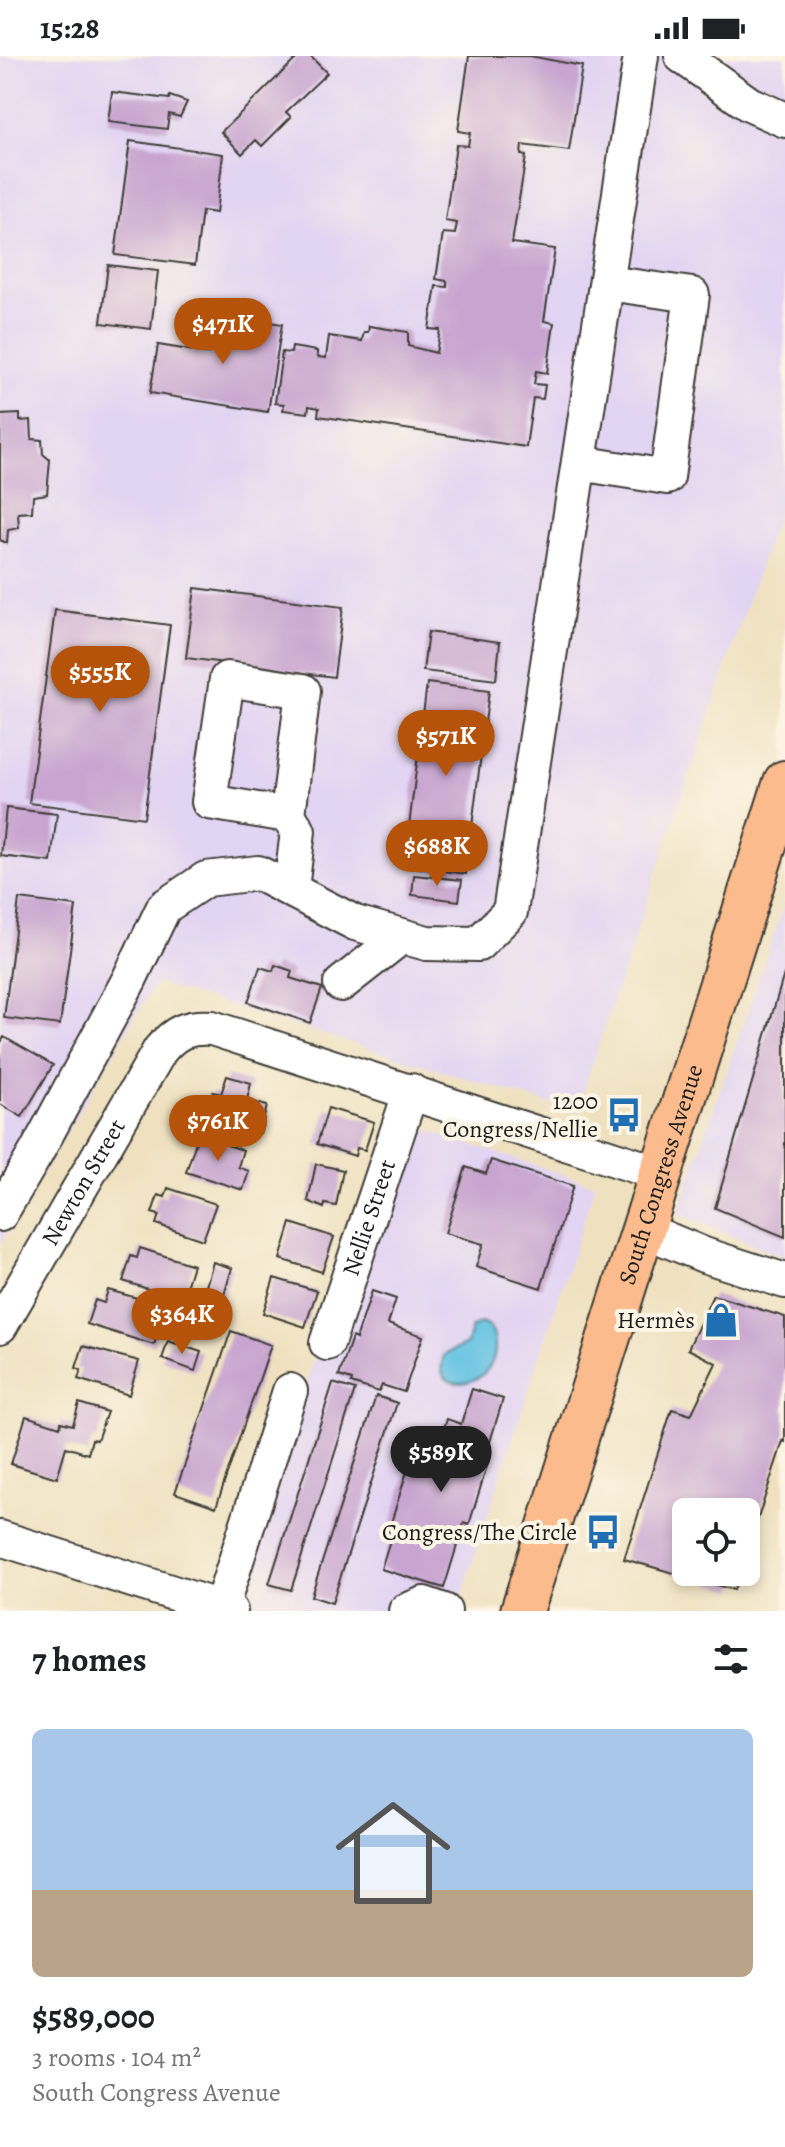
<!DOCTYPE html>
<html lang="en">
<head>
<meta charset="utf-8">
<style>
	:root { --surface:#fff; --page:#f2f2f2; --text:#202124; --muted:#757577; --line:#e0e0e0; --accent:#b45309 }
	body { margin:0; font-family:Alegreya,serif; background:var(--page); color:var(--text); height:100vh; display:flex; flex-direction:column; font-size:30px; white-space:nowrap }
	* { box-sizing:border-box; margin:0 }
	p { font-size:26px; color:var(--muted) }
	.icon { flex:none; width:44px; height:44px; fill:none; stroke:currentColor; stroke-width:2; stroke-linecap:round; stroke-linejoin:round }
	.map { position:relative; height:1555px; overflow:hidden }
	.sheet { display:flex; flex-direction:column; background:var(--surface); flex:1 }
	.sheet>* { flex:none }
	.fabs { position:absolute; left:672px; top:1442px; display:grid; gap:16px }
	.fabs a { display:grid; place-items:center; width:88px; height:88px; border-radius:12px; background:var(--surface); box-shadow:0 4px 12px #0003; font-size:40px }
	.price { position:absolute; translate:-50% -68px; padding:0 18px; border-radius:28px; background:var(--accent); color:#fff; font-size:26px; line-height:52px; filter:drop-shadow(0 2px 4px #0008) }
	.price::after { content:''; position:absolute; left:50%; top:48px; width:24px; height:18px; margin-left:-12px; background:inherit; clip-path:polygon(0 0,100% 0,50% 100%) }
	.price.on { background:#222; color:#fff }
	ul { padding:0; list-style:none }
	li { display:grid; align-content:center; gap:16px; height:424px; padding:0 32px }
	li+li { border-top:2px solid var(--line) }
	li span { display:grid; place-items:center; height:248px; border-radius:12px; color:#555 }
	li>.icon { margin-inline-start:auto }
	span .icon { width:144px; height:144px; fill:#fffc; stroke-width:1 }
	li b { font-size:34px }
	h2 { display:flex; justify-content:space-between; align-items:center; height:96px; padding:0 32px; font-size:34px }
	.status { display:flex; justify-content:space-between; align-items:center; height:56px; padding:0 40px; background:var(--surface); direction:ltr }
	.status svg { height:22px; fill:currentColor }
	.map>svg:first-child { display:block }
	.built { fill:#e2d4f3 }
	.water { fill:#63c2e2; stroke:#406f7f; stroke-width:2 }
	.building { fill:#c8a5d0 }
	.lines { fill:none; stroke-linecap:round; stroke-linejoin:round }
	.minor-casing { stroke:#3c3a35; stroke-width:38 }
	.major-casing { stroke:#3c3a35; stroke-width:46 }
	.minor { stroke:#fff; stroke-width:34 }
	.major { stroke:#fbbb8c; stroke-width:42 }
	.labels { text-anchor:middle; stroke-width:8; stroke-linejoin:round; paint-order:stroke }
	.poi-label { font-size:24px; fill:#1c1c1c; stroke:#fcf5e5; text-anchor:end }
	.street-label { font-size:24px; fill:#1c1c1c; stroke:#fcf5e5 }
</style>
</head>
<body>
<div class="status"><b>15:28</b><svg viewBox="0 0 49 12"><path d="M0 12V9h3v3zM5 12V6h3v6zM10 12V3h3v9zM15 12V0h3v12zM26 1h20v11H26zM47 4h2v5h-2z"/></svg></div>
<div class="map">
<svg width="785" height="1555" viewBox="0 0 785 1555">
	<rect width="100%" height="100%" fill="#fcf5e5"/>
	<filter id="ink" filterUnits="userSpaceOnUse"><feTurbulence type="fractalNoise" baseFrequency=".0125" numOctaves="2"/><feDisplacementMap in="SourceGraphic" scale="16" xChannelSelector="R" yChannelSelector="G"/><feConvolveMatrix kernelMatrix="1 2 1 2 8 2 1 2 1" color-interpolation-filters="sRGB"/></filter>
	<filter id="wash" filterUnits="userSpaceOnUse"><feTurbulence type="fractalNoise" baseFrequency=".006" numOctaves="4" result="noise"/><feDisplacementMap in="SourceGraphic" scale="32" xChannelSelector="R" yChannelSelector="G"/><feGaussianBlur stdDeviation="1.8" result="paint"/><feColorMatrix in="noise" values="0 0 0 0 0 0 0 0 0 0 0 0 0 0 0 0 0 1.4 0 .05"/><feComposite in="paint" operator="in"/></filter>
	<g filter="url(#wash)">
		<rect width="100%" height="100%" fill="#efe1c0"/>
		<path class="built" d="M 0,0 L 785,0 L 785,435 L 576,1056 L 155,927 L 0,1188 Z
			M 785,846 L 785,1202 L 678,1158 Z
			M 392,1063 L 595,1129 L 457,1555 L 233,1555 Z"/>
		<path class="water" d="M 481,1267 C 490,1270 494,1277 495,1286 C 500,1335 425,1341 445,1298 L 467,1288 L 471,1272 Z"/>
		<g id="blocks">
			<path class="building" d="M 299,0 L 310,0 L 327,17 L 286,56 L 291,61 L 262,90 L 256,84 L 242,98 L 221,76 Z
				M 469,0 L 530,0 L 582,10 L 569,95 L 522,89 L 521,99 L 526,100 L 512,187 L 555,193 L 544,265 L 554,267 L 547,317 L 536,315 L 534,328 L 545,329 L 543,343 L 533,342 L 526,391 L 318,360 L 319,352 L 309,350 L 308,357 L 283,354 L 284,348 L 275,347 L 282,296 L 291,297 L 292,291 L 317,295 L 317,301 L 326,302 L 329,280 L 362,285 L 364,276 L 368,276 L 369,270 L 408,276 L 408,290 L 436,297 L 440,274 L 429,273 L 436,230 L 447,231 L 447,225 L 436,223 L 443,177 L 455,178 L 457,167 L 445,165 L 456,89 L 468,90 L 470,77 L 458,75 Z
				M 112,36 L 169,43 L 170,40 L 187,46 L 180,61 L 169,58 L 167,73 L 108,66 Z
				M 130,85 L 223,98 L 216,157 L 202,155 L 195,209 L 115,199 Z
				M 108,209 L 158,215 L 151,273 L 101,267 Z
				M 215,257 L 282,268 L 268,356 L 150,337 L 158,289 L 208,297 Z
				M 20,358 L 20,365 L 31,364 L 32,383 L 42,384 L 43,398 L 50,404 L 47,438 L 33,440 L 32,456 L 18,457 L 19,472 L 8,474 L 7,487 L 0,484 L 0,359 Z
				M 195,532 L 343,551 L 334,621 L 186,602 Z
				M 55,554 L 170,569 L 144,762 L 29,747 Z
				M 428,576 L 500,586 L 496,624 L 423,615 Z
				M 427,627 L 489,635 L 466,818 L 404,810 Z
				M 6,752 L 57,758 L 51,806 L 1,800 Z
				M 414,819 L 462,824 L 459,845 L 412,839 Z
				M 19,843 L 76,850 L 60,969 L 4,962 Z
				M 275,909 L 292,915 L 290,922 L 322,932 L 310,967 L 248,946 L 260,911 L 273,915 Z
				M 784,918 L 785,918 L 785,1181 L 715,1152 Z
				M 4,981 L 53,1009 L 22,1061 L 0,1048 L 0,988 Z
				M 227,1020 L 251,1027 L 247,1044 L 267,1050 L 260,1077 L 242,1072 L 241,1075 L 205,1062 L 213,1036 L 221,1038 Z
				M 328,1052 L 374,1066 L 365,1094 L 357,1092 L 355,1100 L 317,1088 Z
				M 198,1080 L 243,1094 L 238,1111 L 249,1115 L 243,1134 L 186,1116 Z
				M 491,1104 L 573,1130 L 541,1232 L 476,1211 L 483,1188 L 445,1177 L 466,1111 L 486,1118 Z
				M 316,1108 L 343,1114 L 336,1150 L 325,1148 L 324,1152 L 308,1145 Z
				M 168,1132 L 216,1148 L 203,1184 L 156,1168 L 159,1159 L 152,1157 L 158,1139 L 165,1141 Z
				M 291,1167 L 334,1181 L 322,1216 L 280,1203 Z
				M 140,1192 L 193,1209 L 182,1244 L 123,1225 L 131,1200 L 137,1202 Z
				M 213,1206 L 232,1212 L 222,1246 L 203,1241 Z
				M 274,1222 L 317,1235 L 305,1271 L 263,1257 Z
				M 108,1234 L 166,1250 L 154,1289 L 87,1268 L 95,1244 L 104,1247 Z
				M 372,1235 L 396,1243 L 388,1268 L 423,1280 L 404,1336 L 382,1329 L 379,1336 L 351,1327 L 352,1324 L 339,1320 L 352,1281 L 356,1283 Z
				M 713,1239 L 785,1261 L 785,1386 L 783,1385 L 747,1496 L 746,1456 L 686,1456 L 686,1516 L 740,1516 L 734,1534 L 624,1503 L 672,1353 L 691,1359 L 716,1307 L 688,1293 Z
				M 231,1275 L 271,1289 L 216,1451 L 175,1437 Z
				M 168,1285 L 201,1296 L 195,1315 L 162,1303 Z
				M 83,1290 L 139,1305 L 129,1339 L 78,1323 L 81,1314 L 76,1312 Z
				M 333,1327 L 355,1334 L 291,1534 L 269,1528 Z
				M 472,1333 L 503,1343 L 486,1399 L 490,1400 L 469,1469 L 464,1467 L 444,1532 L 381,1513 L 390,1484 L 386,1483 L 418,1380 L 439,1386 L 447,1363 L 461,1368 Z
				M 376,1340 L 397,1347 L 332,1547 L 311,1540 Z
				M 79,1347 L 107,1356 L 97,1384 L 92,1383 L 88,1398 L 66,1391 L 57,1422 L 11,1408 L 26,1360 L 60,1371 L 61,1366 L 73,1369 Z"/>
		</g>
	</g>
	<g filter="url(#ink)">
		<use href="#blocks" fill-opacity="0" stroke="#3c3a35" stroke-width="2"/>
		<g class="lines">
			<g class="minor-casing">
				<g id="minor">
					<path d="M 682,0 L 749,48 L 785,64"/>
					<path d="M 579,407 L 667,421 L 692,239 L 607,227"/>
					<path d="M 288,759 L 303,635 L 227,623 L 209,746 L 288,759 L 298,775 L 291,833"/>
					<path d="M 341,928 L 402,880"/>
					<path d="M 0,1158 L 36,1097 L 129,924 L 164,851 L 206,823 L 258,817 L 355,867 L 427,887 L 478,888 L 510,856 L 641,0"/>
					<path d="M 644,1174 L 704,1199 L 785,1225"/>
					<path id="s1" d="M 0,1270 L 160,994 C 175,976 188,970 212,972 L 661,1118"/>
					<path id="s2" d="M 327,1287 L 411,1035"/>
					<path d="M 0,1482 L 230,1555"/>
					<path d="M 221,1552 L 290,1335"/>
					<path d="M 406,1555 L 424,1548 L 444,1555"/>
				</g>
			</g>
			<g class="major-casing">
				<g id="major">
					<path id="s3" d="M 522,1555 L 785,726"/>
				</g>
			</g>
			<use href="#minor" class="minor"/>
			<use href="#major" class="major"/>
		</g>
	</g>
	<defs>
		<g id="bus-bare" transform="scale(2.76)"><path d="M-5-6H5V4H4V6H2V4H-2V6H-4V4H-5ZM-3.5-4V0h7V-4ZM-3.5 1.2v1.5H-2V1.2ZM2 1.2v1.5H3.5V1.2Z" fill="#1f6fb2" stroke="#fcf5e5" stroke-width="2.5" paint-order="stroke"/></g>
		<g id="shop-bare" transform="scale(2.76)"><path d="M-5-2.5h2.3a2.7 3.5 0 0 1 5.4 0H5L5.5 6h-11ZM-1.5-2.5h3a1.5 2.3 0 0 0-3 0Z" fill="#1f6fb2" stroke="#fcf5e5" stroke-width="2.5" paint-order="stroke"/></g>
	</defs>
	<g fill-rule="evenodd">
		<use href="#bus-bare" x="624" y="1059"/>
		<use href="#shop-bare" x="721" y="1264"/>
		<use href="#bus-bare" x="603" y="1476"/>
	</g>
	<g class="labels">
		<g class="poi-label">
			<text x="598" y="1053">1200<tspan x="598" dy="28">Congress/Nellie</tspan></text>
			<text x="695" y="1272">Hermès</text>
			<text x="577" y="1484">Congress/The Circle</text>
		</g>
		<g class="street-label">
			<text dy="8" stroke="none"><textPath href="#s3" startOffset="458">South Congress Avenue</textPath></text>
			<text dy="8" stroke="none"><textPath href="#s1" startOffset="166">Newton Street</textPath></text>
			<text dy="8" stroke="none"><textPath href="#s2" startOffset="132">Nellie Street</textPath></text>
		</g>
	</g>
</svg>
<div class="fabs">
<a><svg class="icon" aria-label="locate" viewBox="0 0 24 24"><circle cx="12" cy="12" r="6"/><path d="M12 2v4M12 18v4M2 12h4M18 12h4"/></svg></a>
</div>
<b class="price" style="left:223px;top:310px">$471K</b>
<b class="price" style="left:100px;top:658px">$555K</b>
<b class="price" style="left:446px;top:722px">$571K</b>
<b class="price" style="left:437px;top:832px">$688K</b>
<b class="price" style="left:218px;top:1107px">$761K</b>
<b class="price" style="left:182px;top:1300px">$364K</b>
<b class="price on" style="left:441px;top:1438px">$589K</b>
</div>
<section class="sheet">
<h2>7 homes<svg class="icon" aria-label="filters" viewBox="0 0 24 24"><path d="M4 7h16M4 17h16"/><circle cx="9" cy="7" r="2"/><circle cx="15" cy="17" r="2"/></svg></h2>
<ul>
<li><span style="background:linear-gradient(#a9c7e8 65%,#b9a48a 0)"><svg class="icon" aria-label="home" viewBox="0 0 24 24"><path d="M3 11l9-7 9 7M6 9v11h12V9"/></svg></span><div><b>$589,000</b><p>3 rooms · 104 m²</p><p>South Congress Avenue</p></div></li>
</ul>
</section>
</body>
</html>
